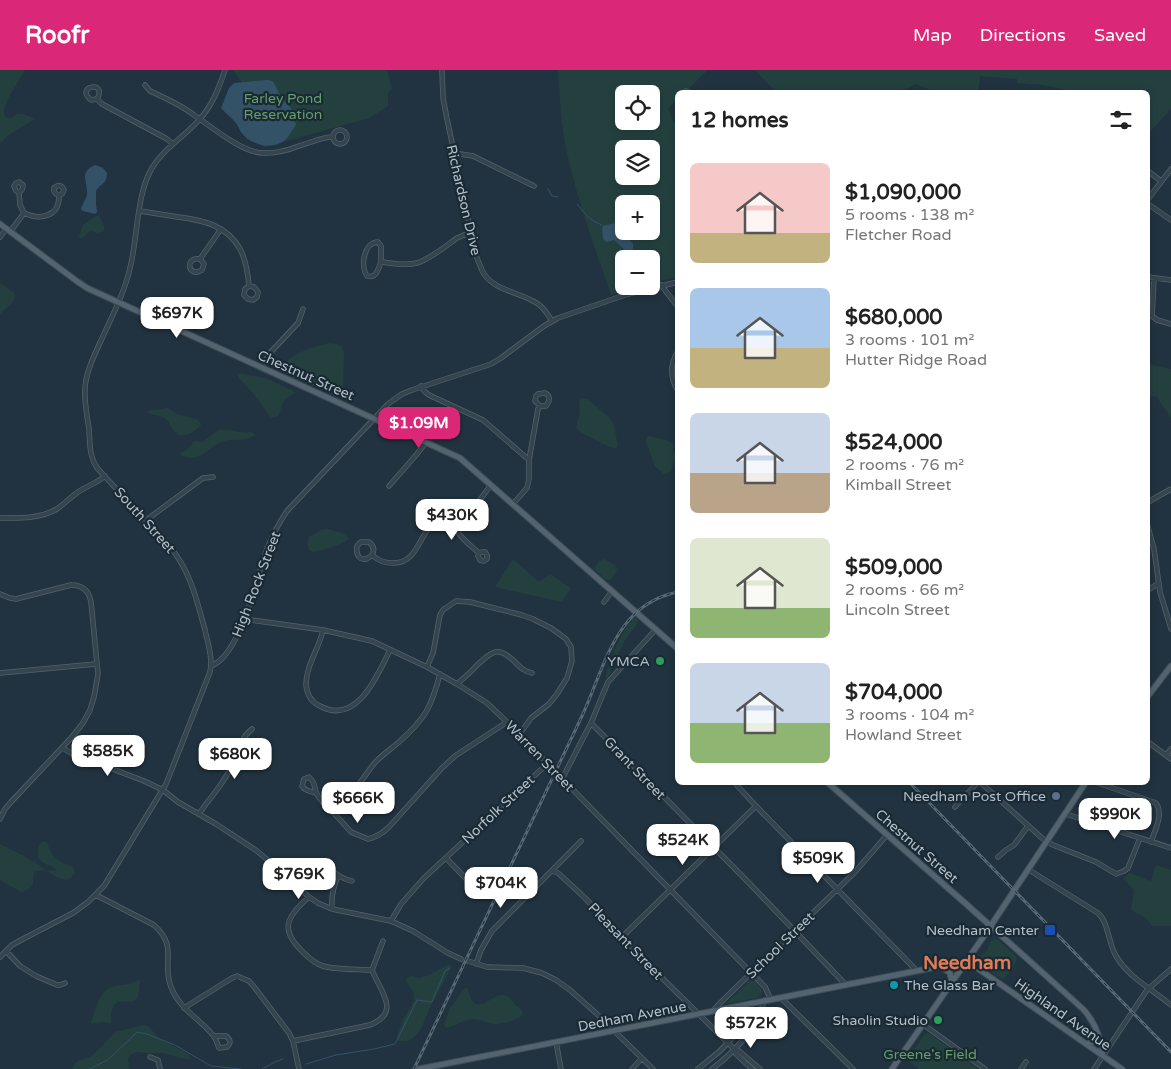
<!DOCTYPE html>
<html lang="en">
<head>
<meta charset="utf-8">
<style>
	:root { --surface:#fff; --page:#f2f2f2; --text:#222; --muted:#767676; --accent:#db2777 }
	body { margin:0; font-family:"Varela Round",sans-serif; background:var(--page); color:var(--text); height:100vh; display:flex; flex-direction:column; font-size:19px; white-space:nowrap }
	* { box-sizing:border-box; margin:0 }
	p { font-size:16px; color:var(--muted) }
	.icon { flex:none; width:28px; height:28px; fill:none; stroke:currentColor; stroke-width:2; stroke-linecap:round; stroke-linejoin:round }
	.map { position:relative; flex:1; overflow:hidden }
	.panel { position:absolute; left:675px; top:20px; width:475px; height:695px; display:flex; flex-direction:column; background:var(--surface); border-radius:8px; box-shadow:0 2px 8px #0003 }
	.panel>* { flex:none }
	.controls { position:absolute; left:615px; top:15px; display:grid; gap:10px }
	.controls a { display:grid; place-items:center; width:45px; height:45px; border-radius:8px; background:var(--surface); box-shadow:0 2px 8px #0003; font-size:25px }
	.price { position:absolute; translate:-50% -42px; padding:0 11px; border-radius:10px; background:#fff; color:#222; font-size:16px; line-height:32px; filter:drop-shadow(0 1px 2px #0008) }
	.price::after { content:''; position:absolute; left:50%; top:30px; width:15px; height:11px; margin-left:-8px; background:inherit; clip-path:polygon(0 0,100% 0,50% 100%) }
	.price.active { background:var(--accent); color:#fff }
	ul { padding:0; list-style:none }
	li { display:flex; align-items:center; gap:15px; height:125px; padding:0 15px }
	li span { display:grid; place-items:center; flex:none; width:140px; height:100px; border-radius:8px; color:#555 }
	li>.icon { margin-inline-start:auto }
	span .icon { width:60px; height:60px; fill:#fffc; stroke-width:1 }
	li b { font-size:21px }
	h2 { display:flex; justify-content:space-between; align-items:center; height:60px; padding:0 15px; font-size:21px }
	header { display:flex; align-items:center; gap:30px; box-sizing:border-box; height:70px; padding:0 25px; background:var(--accent); color:#fff }
	header strong { font-size:24px }
	nav { display:flex; gap:28px; margin-inline-start:auto; font-size:18px }
	.map>svg:first-child { display:block }
	.green { fill:#23403f; fill-rule:evenodd }
	.water { fill:#335268 }
	.lines { fill:none; stroke-linecap:round; stroke-linejoin:round }
	.stream { stroke:#335268; stroke-width:1 }
	.minor-casing { stroke:#53626d; stroke-width:5.5 }
	.major-casing { stroke:#3e4e58; stroke-width:7 }
	.minor { stroke:#35454f; stroke-width:4 }
	.major { stroke:#536470; stroke-width:5 }
	.rail-casing { stroke:#576977; stroke-width:3 }
	.rail { stroke:#1a2a34; stroke-width:1; stroke-dasharray:4; stroke-linecap:butt }
	.leisure-dot { fill:#2e9e5b; stroke:#1a2a34; stroke-width:2 }
	.service-dot { fill:#5c6f8a; stroke:#1a2a34; stroke-width:2 }
	.transit-dot { fill:#1a4fb4; stroke:#1a2a34; stroke-width:2 }
	.culture-dot { fill:#0f9aa8; stroke:#1a2a34; stroke-width:2 }
	.labels { text-anchor:middle; stroke-width:4.5; stroke-linejoin:round; paint-order:stroke }
	.park-label { font-size:14px; fill:#669e69; stroke:#1a2a34 }
	.street-label { font-size:14px; fill:#b1bfca; stroke:#1a2a34 }
	.poi-label { font-size:14px; fill:#b1bfca; stroke:#1a2a34; text-anchor:end }
	.district-label { font-size:19px; font-weight:bold; fill:#e07b57; stroke:#1a2a34 }
</style>
</head>
<body>
<header>
<strong>Roofr</strong>
<nav><a>Map</a><a>Directions</a><a>Saved</a></nav>
</header>
<div class="map">
<svg width="1171" height="999" viewBox="0 0 1171 999">
	<rect width="100%" height="100%" fill="#213340"/>
	<path class="green" d="M 0,0 L 25,0 C 19,13 4,29 4,44 L 7,48 L 11,48 C 13,47 15,45 17,44 C 22,43 32,47 34,50 L 15,61 L 8,65 L 0,74 Z
		M 233,0 L 387,0 L 392,19 L 388,23 L 388,36 L 369,48 L 265,77 L 246,69 L 249,63 L 245,16 Z
		M 558,0 L 708,0 L 685,22 L 678,22 L 677,29 L 668,39 L 677,58 L 677,207 L 651,213 L 651,189 L 624,189 L 624,216 L 641,216 L 611,225 C 595,178 578,132 567,83 C 561,56 560,28 558,0 ZM 624,24 L 651,24 L 651,51 L 624,51 ZM 624,79 L 651,79 L 651,106 L 624,106 ZM 624,134 L 651,134 L 651,161 L 624,161 Z
		M 755,0 L 1171,0 L 1171,39 L 1148,64 L 1148,22 L 1075,22 L 1043,15 L 1017,13 L 1017,9 L 980,6 L 978,22 L 936,22 L 916,14 L 898,22 L 776,22 Z
		M 96,146 L 99,146 L 104,156 L 104,161 L 99,163 L 90,161 L 82,168 L 80,168 L 79,166 L 83,155 Z
		M 0,213 L 13,222 L 16,225 L 13,232 L 0,244 Z
		M 330,273 C 338,274 342,274 344,282 L 343,326 L 340,327 C 334,324 328,320 321,318 C 309,313 294,311 283,302 C 283,284 316,276 330,273 Z
		M 1148,294 L 1171,299 L 1171,348 L 1156,326 L 1148,327 Z
		M 238,303 L 265,308 L 292,320 L 295,323 C 279,331 285,332 278,346 L 275,347 L 271,347 L 268,344 L 252,322 L 238,307 Z
		M 581,328 L 587,329 L 609,347 L 614,355 L 618,377 L 614,378 L 609,377 L 580,362 L 576,357 L 580,344 L 579,332 Z
		M 168,338 L 176,344 L 196,349 L 200,352 L 201,355 C 194,362 181,372 173,360 C 171,357 170,353 167,350 C 162,345 154,345 148,343 L 148,341 Z
		M 218,360 L 229,360 L 245,363 L 251,362 L 254,363 L 255,365 C 246,372 235,368 224,371 C 208,375 202,395 180,385 L 182,382 L 187,380 L 194,371 L 203,372 L 214,363 Z
		M 648,366 L 666,370 L 674,374 L 673,381 L 677,387 L 669,403 L 664,404 L 655,396 L 646,372 Z
		M 327,459 L 342,463 L 348,467 L 349,469 C 343,473 317,484 311,481 C 308,479 308,477 307,474 L 309,467 L 321,460 Z
		M 513,489 L 539,512 L 550,504 L 571,518 L 562,532 L 495,517 Z
		M 604,489 L 615,495 L 617,499 L 615,504 L 610,510 L 605,509 L 594,499 L 599,491 Z
		M 634,547 L 638,550 L 636,553 L 637,554 L 625,570 L 610,601 L 611,602 L 607,608 L 605,608 C 612,586 619,565 634,547 Z
		M 41,772 L 47,772 C 53,791 58,790 74,798 L 75,803 L 71,808 L 66,810 L 58,808 L 47,801 L 56,800 L 56,799 L 42,792 L 38,787 L 38,779 Z
		M 0,774 L 26,787 L 46,800 C 31,802 34,800 33,814 L 27,820 L 21,822 L 0,810 Z
		M 1156,795 L 1171,800 L 1171,856 L 1152,856 L 1146,848 L 1131,840 L 1134,820 L 1123,808 L 1130,803 L 1151,811 Z
		M 997,869 L 1017,887 C 1015,896 1010,904 1002,909 L 979,893 L 980,887 L 987,880 L 991,871 Z
		M 448,895 L 450,895 L 451,897 C 445,910 439,921 432,933 C 426,944 423,960 413,968 C 408,972 404,971 398,971 L 397,967 L 403,950 L 414,931 L 413,921 L 406,911 L 406,909 L 411,906 L 419,908 L 429,905 Z
		M 751,909 C 758,914 769,923 756,928 L 726,934 Z
		M 138,910 L 140,912 C 139,916 140,924 137,928 C 132,937 119,925 113,937 C 110,942 112,947 111,953 L 101,952 L 92,954 L 91,952 C 96,940 99,919 115,916 C 126,914 127,916 138,910 Z
		M 465,918 L 467,918 C 469,922 470,929 474,933 C 483,941 495,920 507,926 C 511,928 510,929 513,932 C 515,936 519,938 522,940 L 523,945 C 514,951 499,956 488,953 C 480,950 477,948 468,950 C 460,951 454,957 446,958 L 444,955 L 450,938 Z
		M 144,955 L 149,957 L 159,968 L 190,985 L 189,990 L 163,983 L 146,983 L 137,982 L 130,985 L 128,990 L 130,999 L 72,999 C 77,988 82,991 91,986 C 99,981 109,967 117,961 L 124,960 Z
		M 928,963 L 929,963 L 978,999 L 919,999 L 905,989 L 910,986 L 925,964 Z"/>
	<path class="water" d="M 268,10 L 272,11 L 274,13 L 282,29 L 291,38 L 296,55 C 292,60 289,67 284,71 C 271,80 250,75 241,62 C 239,59 238,55 235,52 C 231,47 225,43 221,38 L 229,18 L 234,13 Z
		M 95,95 L 103,98 L 107,103 C 107,114 101,113 96,121 L 96,134 L 97,142 L 95,144 L 83,141 L 81,139 C 82,134 86,130 87,124 C 88,111 78,103 95,95 Z
		M 615,153 L 633,174 C 634,194 619,173 614,170 L 607,172 L 603,169 C 602,156 600,156 615,153 Z"/>
	<g class="lines">
		<path class="stream" d="M 548,119 L 552,126 L 558,127
			M 577,134 C 582,140 586,146 592,150 C 596,153 600,153 604,157
			M 306,994 L 336,985 L 374,979 L 395,974 L 417,930 L 432,932 L 445,901 L 450,898
			M 90,999 L 109,989 L 137,962 L 147,964 L 175,975 L 211,996 L 241,999
			M 262,999 L 275,992 L 283,989"/>
		<g class="minor-casing">
			<path id="minor" d="M 442,0 L 443,28 L 447,49 L 476,186 C 479,192 481,199 484,204 C 495,220 517,222 533,231 C 542,235 547,243 552,251
				M 145,15 L 150,21 C 165,28 181,35 194,45 C 212,57 243,84 265,83 C 276,83 289,80 299,76 C 310,73 321,67 333,67
				M 686,21 L 689,22
				M 97,29 L 91,30 C 74,16 108,10 97,29 L 102,34 L 167,69 L 173,74
				M333 67a7 7 0 1 1 14 0a7 7 0 1 1-14 0Z
				M 454,83 L 473,86 L 534,116
				M 1148,101 L 1161,111
				M 19,122 L 16,121 L 14,116 L 16,113 L 19,112 L 23,115 C 23,119 22,121 19,122 L 20,135 L 24,143
				M 1148,129 L 1171,99
				M 1148,134 L 1171,150
				M 140,141 C 152,143 165,145 178,147 C 202,150 227,155 240,179 C 246,190 248,204 249,216 L 245,219 L 244,225 L 248,229 L 253,230 L 257,227 L 258,222 L 254,217 L 249,216
				M 10,162 L 24,143 C 41,151 60,146 59,125 L 62,124 L 64,120 C 62,115 59,114 54,118 L 54,121 L 56,124 L 59,125
				M 0,167 L 6,159
				M 200,189 L 204,194 L 202,200 C 188,209 184,186 200,189 L 221,159
				M 381,192 C 378,200 376,209 367,206 C 360,196 364,172 378,172 L 381,176 L 381,192 C 392,193 405,196 417,193 C 430,189 446,176 457,168 L 464,165 L 472,163
				M 1148,207 L 1171,210
				M 1154,208 L 1152,246 L 1157,250 L 1171,254
				M 661,215 L 678,237
				M 678,281 C 670,294 670,308 678,321
				M 262,297 L 269,284 L 298,253 L 303,239
				M 421,316 L 425,322 L 429,325 L 483,350 L 529,390 L 529,409 L 527,418 L 513,434
				M 529,390 L 538,339 L 540,336 L 546,336 C 550,331 551,326 545,323 L 538,324 L 536,326 L 535,331 L 540,336
				M 389,416 L 417,384 L 426,372
				M 1148,432 L 1171,419
				M 0,448 C 20,448 39,449 57,439 C 64,434 71,427 78,422 C 87,416 97,413 105,406
				M 454,450 C 455,465 469,474 479,483 L 482,482 L 485,482 L 487,485 L 487,489 L 484,491 L 480,490 L 478,486 L 479,483
				M 145,451 L 203,408 L 213,407
				M 1148,457 L 1154,479 L 1160,522 L 1171,559
				M 372,485 C 375,480 374,476 369,472 L 361,472 L 357,476 C 355,487 363,494 372,485 C 379,491 384,493 394,493 C 417,493 419,466 433,453 C 442,447 454,451 464,447 C 470,445 486,421 491,415
				M 1148,520 L 1159,513
				M 0,524 L 10,528 L 16,529 L 71,515 C 82,515 89,521 91,532 L 98,604 L 94,627 L 90,640 L 83,653 L 71,668 L 11,732 L 5,739 L 0,749
				M 604,532 L 612,521
				M 244,549 L 323,560 L 372,571 L 427,597 L 457,614 L 487,633 L 507,652 L 765,917 L 771,930
				M 323,560 C 319,579 306,595 306,615 C 307,624 311,632 320,636 C 357,656 377,606 390,580
				M 211,596 C 241,585 256,508 267,479 C 272,466 279,453 287,441 L 388,334 L 402,324 L 412,320 L 491,294 L 501,288 L 544,256 L 558,248 L 628,224 L 678,212
				M 427,597 L 433,583 L 440,545 L 443,540 L 456,531 L 470,532 L 522,545 L 533,549 L 551,558 L 566,569 L 571,577 L 572,591 L 567,608 L 557,624 L 549,634 L 531,648 L 519,665
				M 0,603 L 96,594
				M 440,604 C 431,638 425,649 399,672 C 390,680 380,686 373,695 C 360,712 350,730 332,741 L 351,762 L 368,769 C 377,767 383,763 389,757 L 442,698 L 455,686 L 507,652
				M 457,614 C 464,608 471,602 477,595 C 491,583 496,575 513,590 C 519,596 524,602 532,603
				M 591,653 L 751,815 L 846,915
				M 1148,672 L 1171,689
				M 63,678 L 71,683 L 144,711 L 163,720 L 178,732 L 216,754 L 257,781 L 282,802 L 309,827 L 318,833 L 332,839 L 391,851 L 413,861 L 448,883 L 461,889
				M 1166,685 L 1171,679
				M 562,709 L 591,653 L 608,612 L 656,559
				M 734,712 L 756,736 L 917,901
				M 980,712 L 1043,769 L 1053,775 L 1096,792 L 1116,804 L 1124,801 L 1128,798 L 1140,768
				M 1095,712 L 1156,733 C 1164,744 1155,760 1151,772
				M 316,723 C 310,721 305,721 302,716 L 304,709 L 309,707 C 315,712 314,716 316,722 C 318,729 327,736 332,741
				M 955,737 L 978,712
				M 199,744 C 208,730 220,718 228,703 C 237,688 238,670 252,659
				M 1066,744 L 1171,778
				M 998,787 L 1006,780 L 1014,775 L 1028,756
				M 446,788 L 476,819
				M 330,799 C 336,804 344,810 352,811
				M 1029,800 L 1098,843 C 1109,853 1108,873 1116,886 C 1129,908 1152,919 1171,935
				M 552,801 L 558,803 L 584,827 L 654,900 L 734,979 L 736,984 L 752,999
				M 96,825 L 154,855 C 179,878 161,891 171,917 C 179,938 198,948 212,964 C 216,968 217,973 219,978 L 227,977 C 231,973 231,970 226,966 L 214,966
				M 332,839 C 331,827 333,817 338,806
				M 391,851 L 401,834 L 424,808 L 547,694
				M 622,867 L 756,736
				M 6,881 L 20,896 L 36,906 L 57,915 L 60,915 L 65,913
				M 0,887 L 12,875 L 21,870 L 73,843 L 88,832 L 104,816 L 166,714 L 210,602 C 213,588 208,574 205,560 C 197,531 190,500 170,477 L 98,399 C 89,387 90,374 89,359 C 87,345 84,332 85,318 C 86,303 93,288 99,275 C 110,250 124,225 130,198 C 138,167 136,125 152,98 C 163,79 184,67 199,50 C 212,36 219,18 225,0
				M 468,891 L 487,897 L 523,898 L 542,903 L 556,910 L 570,920 L 597,944 L 653,999
				M 476,894 L 481,880 L 492,861 L 581,771
				M 372,900 L 383,871
				M 781,928 L 853,999
				M 184,938 L 232,908 L 237,906 L 249,911 L 255,918 L 289,963 L 293,971 L 299,999
				M 713,941 L 718,935 L 855,802 L 887,765
				M 924,955 L 985,999
				M 293,971 L 370,955 C 402,942 380,921 372,900 C 358,899 336,900 323,896 C 315,894 309,888 304,883 C 279,860 286,847 309,827
				M 556,972 L 561,999
				M 734,979 L 739,981 L 760,999
				M 150,987 L 158,990 L 160,999
				M 632,999 L 642,988
				M 698,999 L 720,981 L 734,966 L 750,944 L 751,934
				M 712,999 C 733,983 758,958 764,931
				M 1021,999 L 1026,992
				M 1094,999 L 1147,920 L 1171,899"/>
		</g>
		<g class="major-casing">
			<path id="major" d="M 0,154 L 78,212 L 87,218 L 460,388 L 678,579
				M 1148,626 L 1171,596
				M 827,712 L 965,833 L 1083,939 C 1095,952 1101,969 1103,986
				M 967,891 L 1122,999
				M 942,897 L 950,903 L 952,913
				M 1087,974 L 1094,972 L 1098,965
				M 419,999 L 967,891
				M 892,999 L 988,860 L 1086,712"/>
		</g>
		<use href="#minor" class="minor"/>
		<use href="#major" class="major"/>
		<g class="rail-casing">
			<path id="rail" d="M 909,712 L 1171,982
				M 414,999 L 582,646 C 605,597 615,534 678,522"/>
		</g>
		<use href="#rail" class="rail"/>
	</g>
	<g class="leisure-dot">
		<circle cx="660" cy="591" r="5"/>
		<circle cx="938" cy="950" r="5"/>
	</g>
	<circle class="service-dot" cx="1056" cy="726" r="5"/>
	<rect class="transit-dot" x="1044" y="854" width="12" height="12" rx="2.5"/>
	<circle class="culture-dot" cx="894" cy="915" r="5"/>
	<g class="labels">
		<g class="park-label">
			<text x="283" y="33">Farley Pond<tspan x="283" dy="16">Reservation</tspan></text>
			<text x="930" y="989">Greene's Field</text>
		</g>
		<g class="street-label">
			<text transform="translate(464 130) rotate(77)" y="5">Richardson Drive</text>
			<text transform="translate(306 305) rotate(24)" y="5">Chestnut Street</text>
			<text transform="translate(145 450) rotate(48)" y="5">South Street</text>
			<text transform="translate(256 514) rotate(-69)" y="5">High Rock Street</text>
			<text transform="translate(540 686) rotate(46)" y="5">Warren Street</text>
			<text transform="translate(635 698) rotate(46)" y="5">Grant Street</text>
			<text transform="translate(498 739) rotate(-43)" y="5">Norfolk Street</text>
			<text transform="translate(917 776) rotate(41)" y="5">Chestnut Street</text>
			<text transform="translate(626 871) rotate(46)" y="5">Pleasant Street</text>
			<text transform="translate(780 875) rotate(-44)" y="5">School Street</text>
			<text transform="translate(1063 944) rotate(35)" y="5">Highland Avenue</text>
			<text transform="translate(632 946) rotate(-11)" y="5">Dedham Avenue</text>
		</g>
		<g class="poi-label">
			<text x="650" y="596">YMCA</text>
			<text x="1046" y="731">Needham Post Office</text>
			<text x="1039" y="865">Needham Center</text>
			<text x="904" y="920" text-anchor="start">The Glass Bar</text>
			<text x="928" y="955">Shaolin Studio</text>
		</g>
		<g class="district-label">
			<text x="967" y="899">Needham</text>
		</g>
	</g>
</svg>
<div class="controls">
<a><svg class="icon" aria-label="locate" viewBox="0 0 24 24"><circle cx="12" cy="12" r="6"/><path d="M12 2v4M12 18v4M2 12h4M18 12h4"/></svg></a>
<a><svg class="icon" aria-label="layers" viewBox="0 0 24 24"><path d="M12 4l9 5-9 5-9-5zM3 14l9 5 9-5"/></svg></a>
<a>+</a>
<a>−</a>
</div>
<b class="price" style="left:177px;top:269px">$697K</b>
<b class="price active" style="left:419px;top:379px">$1.09M</b>
<b class="price" style="left:452px;top:471px">$430K</b>
<b class="price" style="left:108px;top:707px">$585K</b>
<b class="price" style="left:235px;top:710px">$680K</b>
<b class="price" style="left:358px;top:754px">$666K</b>
<b class="price" style="left:1115px;top:770px">$990K</b>
<b class="price" style="left:683px;top:796px">$524K</b>
<b class="price" style="left:818px;top:814px">$509K</b>
<b class="price" style="left:299px;top:830px">$769K</b>
<b class="price" style="left:501px;top:839px">$704K</b>
<b class="price" style="left:751px;top:979px">$572K</b>
<section class="panel">
<h2>12 homes<svg class="icon" aria-label="filters" viewBox="0 0 24 24"><path d="M4 7h16M4 17h16"/><circle cx="9" cy="7" r="2"/><circle cx="15" cy="17" r="2"/></svg></h2>
<ul>
<li><span style="background:linear-gradient(#f6c9c9 70%,#c2b280 0)"><svg class="icon" aria-label="home" viewBox="0 0 24 24"><path d="M3 11l9-7 9 7M6 9v11h12V9"/></svg></span><div><b>$1,090,000</b><p>5 rooms · 138 m²</p><p>Fletcher Road</p></div></li>
<li><span style="background:linear-gradient(#a9c7e8 60%,#c2b280 0)"><svg class="icon" aria-label="home" viewBox="0 0 24 24"><path d="M3 11l9-7 9 7M6 9v11h12V9"/></svg></span><div><b>$680,000</b><p>3 rooms · 101 m²</p><p>Hutter Ridge Road</p></div></li>
<li><span style="background:linear-gradient(#c9d6e8 60%,#b9a48a 0)"><svg class="icon" aria-label="home" viewBox="0 0 24 24"><path d="M3 11l9-7 9 7M6 9v11h12V9"/></svg></span><div><b>$524,000</b><p>2 rooms · 76 m²</p><p>Kimball Street</p></div></li>
<li><span style="background:linear-gradient(#dfe7d0 70%,#8fb573 0)"><svg class="icon" aria-label="home" viewBox="0 0 24 24"><path d="M3 11l9-7 9 7M6 9v11h12V9"/></svg></span><div><b>$509,000</b><p>2 rooms · 66 m²</p><p>Lincoln Street</p></div></li>
<li><span style="background:linear-gradient(#c9d6e8 60%,#8fb573 0)"><svg class="icon" aria-label="home" viewBox="0 0 24 24"><path d="M3 11l9-7 9 7M6 9v11h12V9"/></svg></span><div><b>$704,000</b><p>3 rooms · 104 m²</p><p>Howland Street</p></div></li>
</ul>
</section>
</div>
</body>
</html>
